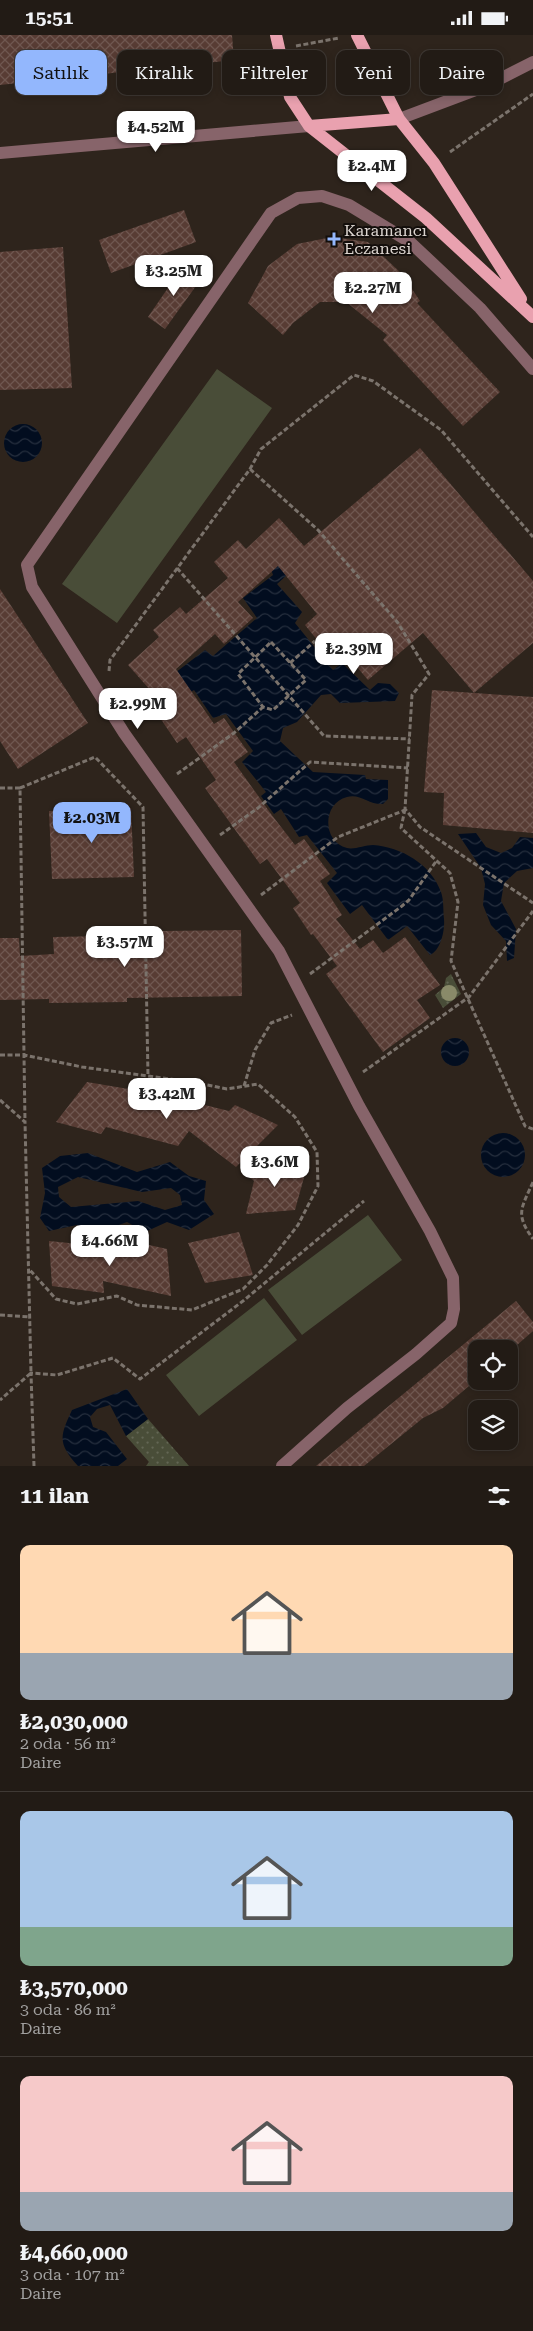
<!DOCTYPE html>
<html lang="tr">
<head>
<meta charset="utf-8">
<style>
	:root { --surface:#221b15; --page:#2a241e; --text:#f1f3f6; --muted:#a2a1a0; --line:#3f3934; --accent:#93b7fd }
	body { margin:0; font-family:"Roboto Serif",serif; background:var(--page); color:var(--text); height:100vh; display:flex; flex-direction:column; font-size:19px; white-space:nowrap }
	* { box-sizing:border-box; margin:0 }
	p { font-size:16px; color:var(--muted) }
	.icon { flex:none; width:28px; height:28px; fill:none; stroke:currentColor; stroke-width:2; stroke-linecap:round; stroke-linejoin:round }
	.map { position:relative; height:1431px; overflow:hidden }
	.sheet { display:flex; flex-direction:column; background:var(--surface); flex:1 }
	.sheet>* { flex:none }
	.hud { position:absolute; left:15px; top:15px; width:504px; height:45px; display:flex; gap:10px }
	.fabs { position:absolute; left:468px; top:1305px; display:grid; gap:10px }
	.fabs a { display:grid; place-items:center; width:50px; height:50px; border-radius:10px; background:var(--surface); box-shadow:0 2px 8px #0003,0 0 0 1px var(--line); font-size:25px }
	.price { position:absolute; translate:-50% -42px; padding:0 11px; border-radius:10px; background:#fff; color:#222; font-size:16px; line-height:32px; filter:drop-shadow(0 1px 2px #0008) }
	.price::after { content:''; position:absolute; left:50%; top:30px; width:15px; height:11px; margin-left:-8px; background:inherit; clip-path:polygon(0 0,100% 0,50% 100%) }
	.price.active { background:var(--accent); color:#111 }
	ul { padding:0; list-style:none }
	li { display:grid; align-content:center; gap:10px; height:265px; padding:0 20px }
	li+li { border-top:1px solid var(--line) }
	li span { display:grid; place-items:center; height:155px; border-radius:10px; color:#555 }
	li>.icon { margin-inline-start:auto }
	span .icon { width:90px; height:90px; fill:#fffc; stroke-width:1 }
	li b { font-size:21px }
	h2 { display:flex; justify-content:space-between; align-items:center; height:60px; padding:0 20px; font-size:21px }
	.tag { padding:0 18px; border-radius:10px; background:var(--surface); box-shadow:0 2px 8px #0003,0 0 0 1px var(--line); font-size:18px; line-height:45px }
	.tag.active { background:var(--accent); color:#111 }
	.status { display:flex; justify-content:space-between; align-items:center; height:35px; padding:0 25px; background:var(--surface); direction:ltr }
	.status svg { height:14px; fill:currentColor }
	.map>svg:first-child { display:block }
	.grass { fill:url(#grass-dots) }
	.pitch { fill:#494d38 }
	.water { fill:url(#water-waves); fill-rule:evenodd }
	.building { fill:url(#building-cross-hatch) }
	.lines { fill:none; stroke-linecap:round; stroke-linejoin:round }
	.path { stroke:#7b736c; stroke-width:3; stroke-dasharray:5 2.5; stroke-linecap:butt }
	.minor { stroke:#87646a; stroke-width:12 }
	.major { stroke:#e9a1af; stroke-width:12 }
	.tree { fill:#898a69 }
	.poi-dot { fill:#93b7fd; stroke:#130e0b; stroke-width:2 }
	.labels { text-anchor:middle; stroke-width:4; stroke-linejoin:round; paint-order:stroke }
	.poi-label { font-size:16px; fill:#dbd4cf; stroke:#130e0b; text-anchor:start }
</style>
</head>
<body>
<div class="status"><b>15:51</b><svg viewBox="0 0 49 12"><path d="M0 12V9h3v3zM5 12V6h3v6zM10 12V3h3v9zM15 12V0h3v12zM26 1h20v11H26zM47 4h2v5h-2z"/></svg></div>
<div class="map">
<svg width="533" height="1431" viewBox="0 0 533 1431">
	<defs>
		<pattern id="grass-dots" width="8" height="8" patternUnits="userSpaceOnUse" patternTransform="scale(1.25)"><rect width="8" height="8" fill="#494d38"/><path d="M2 2h.1M6 6h.1" fill="none" stroke="#636654" stroke-width="1.8" stroke-linecap="round"/></pattern>
		<pattern id="water-waves" width="16" height="10" patternUnits="userSpaceOnUse" patternTransform="scale(1.25)"><rect width="16" height="10" fill="#020d1f"/><path d="M0 5q4-4 8 0t8 0" fill="none" stroke="#262f3e"/></pattern>
		<pattern id="building-cross-hatch" width="8" height="8" patternUnits="userSpaceOnUse" patternTransform="scale(1.25)"><rect width="8" height="8" fill="#583c34"/><path d="M0 0l8 8M0 8l8-8" fill="none" stroke="#6f5750"/></pattern>
	</defs>
	<rect width="100%" height="100%" fill="#2e241c"/>
	<path class="grass" d="M 451,939 L 461,959 L 443,973 L 435,960 L 444,952 L 446,943 Z
		M 148,1384 L 189,1431 L 146,1431 L 149,1427 L 126,1401 Z"/>
	<path class="pitch" d="M 217,334 L 272,373 L 117,588 L 62,549 Z
		M 368,1180 L 402,1225 L 302,1300 L 268,1255 Z
		M 264,1263 L 297,1305 L 199,1381 L 166,1340 Z"/>
	<path class="water" d="M4 408a19 19 0 1 1 38 0a19 19 0 1 1-38 0Z
		M 279,528 L 288,539 L 277,549 L 302,577 L 295,588 L 333,635 L 342,628 L 370,655 L 378,648 L 390,649 L 399,658 L 395,666 L 340,668 L 331,659 L 321,660 L 297,687 L 283,693 L 280,706 L 313,737 L 365,740 L 366,744 L 388,745 L 388,764 L 383,769 C 369,770 360,758 347,762 C 322,768 322,807 347,813 C 354,815 365,810 373,810 C 401,812 431,829 441,857 C 444,865 443,876 444,884 C 445,895 441,915 430,920 L 407,891 L 388,905 L 362,870 L 350,879 L 327,848 L 337,838 L 307,800 L 299,802 L 281,774 L 274,779 L 261,761 L 266,757 L 242,727 L 253,716 L 226,679 L 213,683 L 194,655 L 182,663 L 171,641 L 205,615 L 213,621 L 257,583 L 243,563 L 273,540 L 271,534 Z
		M 476,798 L 486,812 L 501,818 L 512,813 L 520,802 L 533,803 L 533,833 L 517,836 L 504,848 L 501,866 L 516,894 L 514,923 L 507,926 L 506,906 L 491,890 L 483,870 L 485,849 L 481,833 L 458,799 Z
		M441 1017a14 14 0 1 1 28 0a14 14 0 1 1-28 0Z
		M481 1120a22 22 0 1 1 44 0a22 22 0 1 1-44 0Z
		M 88,1118 L 137,1137 L 170,1127 L 189,1141 L 206,1146 L 204,1165 L 214,1179 L 189,1195 L 167,1187 L 145,1197 L 127,1187 L 97,1198 L 77,1190 L 49,1196 L 40,1183 L 45,1158 L 42,1133 L 60,1121 ZM 78,1142 L 142,1157 L 171,1153 L 180,1160 L 182,1170 L 165,1175 L 138,1166 L 71,1172 L 59,1162 L 58,1152 Z
		M 127,1354 L 148,1384 L 126,1401 L 110,1370 L 97,1374 L 90,1382 L 93,1392 L 106,1397 L 127,1424 L 118,1431 L 78,1431 C 57,1408 60,1401 72,1375 Z"/>
	<path class="building" d="M 0,0 L 232,0 L 234,25 L 0,50 Z
		M 184,175 L 196,207 L 111,238 L 99,205 Z
		M 332,202 L 368,207 L 402,239 L 420,266 L 417,268 L 500,357 L 463,391 L 383,305 L 387,300 L 346,267 L 320,267 L 293,288 L 283,300 L 248,268 L 268,231 L 297,209 Z
		M 63,212 L 72,353 L 0,355 L 0,217 Z
		M 183,231 L 201,244 L 165,294 L 148,282 Z
		M 420,413 L 533,546 L 533,608 L 474,658 L 423,598 L 368,645 L 345,618 L 335,627 L 305,590 L 317,579 L 278,531 L 238,567 L 253,583 L 224,609 L 215,599 L 176,634 L 214,689 L 224,683 L 248,717 L 234,727 L 271,779 L 295,810 L 304,804 L 330,839 L 320,846 L 342,880 L 336,884 L 360,914 L 373,905 L 383,918 L 405,902 L 440,950 L 417,965 L 430,983 L 383,1017 L 326,939 L 337,931 L 313,899 L 311,900 L 293,873 L 300,868 L 267,824 L 260,829 L 241,803 L 205,753 L 216,745 L 186,702 L 177,708 L 158,680 L 167,674 L 128,630 L 159,602 L 153,595 L 180,572 L 186,579 L 228,543 L 214,527 L 238,505 L 246,514 L 279,483 L 304,511 Z
		M 0,554 L 88,688 L 18,734 L 0,706 Z
		M 432,655 L 533,662 L 533,798 L 443,790 L 444,758 L 424,757 Z
		M 131,773 L 134,842 L 52,844 L 49,776 Z
		M 241,895 L 242,961 L 127,963 L 127,967 L 49,968 L 49,964 L 0,965 L 0,903 L 19,903 L 20,921 L 54,919 L 53,902 L 162,900 L 162,896 Z
		M 87,1047 L 164,1060 L 229,1076 L 235,1070 L 278,1090 L 236,1132 L 189,1096 L 178,1111 L 106,1092 L 101,1099 L 56,1087 Z
		M 308,1128 L 295,1175 L 246,1179 L 254,1146 L 240,1135 Z
		M 239,1197 L 253,1240 L 205,1248 L 188,1208 Z
		M 118,1203 L 167,1214 L 171,1261 L 103,1246 L 104,1258 L 52,1251 L 49,1206 L 118,1213 Z
		M 516,1266 L 533,1287 L 533,1296 L 509,1317 L 509,1314 L 476,1314 L 476,1345 L 443,1373 L 423,1383 L 364,1431 L 316,1431 Z"/>
	<g class="lines">
		<path class="path" d="M 296,11 L 339,3
			M 450,117 L 533,59
			M 250,434 L 318,495 L 398,588 L 429,639 L 412,660 L 405,774 L 420,792 L 533,868
			M 177,533 L 324,701 L 410,704
			M 271,607 L 306,645 L 273,675 L 263,672 L 238,639 Z
			M 290,628 L 315,606
			M 109,636 L 110,625 L 250,434 L 261,414 L 354,340 L 373,346 L 441,395 L 533,502
			M 177,739 L 234,698 L 263,672
			M 0,753 L 20,753 L 25,1087
			M 20,753 L 95,722 L 143,772 L 148,1041
			M 405,774 L 401,793 L 450,838 L 458,867 L 451,926 L 525,1091 L 533,1094
			M 220,800 L 258,773 L 310,727 L 408,733
			M 261,860 L 338,802 L 405,775
			M 310,939 L 402,871 L 409,865 L 437,825
			M 0,1020 L 24,1020 L 82,1032 L 192,1047 L 227,1054 L 258,1049 L 295,1082 L 317,1117 L 318,1151 L 298,1190 L 267,1230 L 243,1254 L 192,1275 L 137,1270 L 117,1261 L 77,1269 L 56,1264 L 29,1234
			M 363,1037 L 469,962 L 533,876
			M 244,1051 L 255,1015 L 271,988 L 292,980
			M 0,1065 L 25,1087 L 31,1338 L 0,1365
			M 533,1147 C 521,1174 515,1179 533,1204
			M 0,1280 L 30,1282
			M 34,1431 L 31,1338 L 57,1340 L 113,1323 L 140,1344 L 243,1266 L 364,1166"/>
		<path class="minor" d="M 399,84 L 484,52 L 533,27
			M 0,118 L 309,91
			M 282,1431 L 347,1373 L 416,1319 L 451,1288 L 454,1274 L 453,1243 L 430,1196 L 359,1071 L 279,916 L 124,698 L 32,552 L 27,530 L 271,178 L 298,163 L 322,161 L 349,170 L 410,207 L 480,273 L 533,334"/>
		<path class="major" d="M 276,0 L 290,62 L 309,91 L 426,183 L 533,282
			M 357,0 L 399,84 L 434,128 L 521,264
			M 309,91 L 399,84"/>
	</g>
	<circle class="tree" cx="449" cy="958" r="8"/>
	<path class="poi-dot" d="M331.5 196.5h5v5h5v5h-5v5h-5v-5h-5v-5h5z"/>
	<g class="labels">
		<g class="poi-label">
			<text x="344" y="201">Karamancı<tspan x="344" dy="18">Eczanesi</tspan></text>
		</g>
	</g>
</svg>
<div class="fabs">
<a><svg class="icon" aria-label="locate" viewBox="0 0 24 24"><circle cx="12" cy="12" r="6"/><path d="M12 2v4M12 18v4M2 12h4M18 12h4"/></svg></a>
<a><svg class="icon" aria-label="layers" viewBox="0 0 24 24"><path d="M12 4l9 5-9 5-9-5zM3 14l9 5 9-5"/></svg></a>
</div>
<b class="price" style="left:156px;top:118px">₺4.52M</b>
<b class="price" style="left:372px;top:157px">₺2.4M</b>
<b class="price" style="left:174px;top:262px">₺3.25M</b>
<b class="price" style="left:373px;top:279px">₺2.27M</b>
<b class="price" style="left:354px;top:640px">₺2.39M</b>
<b class="price" style="left:138px;top:695px">₺2.99M</b>
<b class="price active" style="left:92px;top:809px">₺2.03M</b>
<b class="price" style="left:125px;top:933px">₺3.57M</b>
<b class="price" style="left:167px;top:1085px">₺3.42M</b>
<b class="price" style="left:275px;top:1153px">₺3.6M</b>
<b class="price" style="left:110px;top:1232px">₺4.66M</b>
<div class="hud">
<a class="tag active">Satılık</a>
<a class="tag">Kiralık</a>
<a class="tag">Filtreler</a>
<a class="tag">Yeni</a>
<a class="tag">Daire</a>
</div>
</div>
<section class="sheet">
<h2>11 ilan<svg class="icon" aria-label="filters" viewBox="0 0 24 24"><path d="M4 7h16M4 17h16"/><circle cx="9" cy="7" r="2"/><circle cx="15" cy="17" r="2"/></svg></h2>
<ul>
<li><span style="background:linear-gradient(#ffd9b3 70%,#9aa5b1 0)"><svg class="icon" aria-label="home" viewBox="0 0 24 24"><path d="M3 11l9-7 9 7M6 9v11h12V9"/></svg></span><div><b>₺2,030,000</b><p>2 oda · 56 m²</p><p>Daire</p></div></li>
<li><span style="background:linear-gradient(#a9c7e8 75%,#7fa58c 0)"><svg class="icon" aria-label="home" viewBox="0 0 24 24"><path d="M3 11l9-7 9 7M6 9v11h12V9"/></svg></span><div><b>₺3,570,000</b><p>3 oda · 86 m²</p><p>Daire</p></div></li>
<li><span style="background:linear-gradient(#f6c9c9 75%,#9aa5b1 0)"><svg class="icon" aria-label="home" viewBox="0 0 24 24"><path d="M3 11l9-7 9 7M6 9v11h12V9"/></svg></span><div><b>₺4,660,000</b><p>3 oda · 107 m²</p><p>Daire</p></div></li>
</ul>
</section>
</body>
</html>
